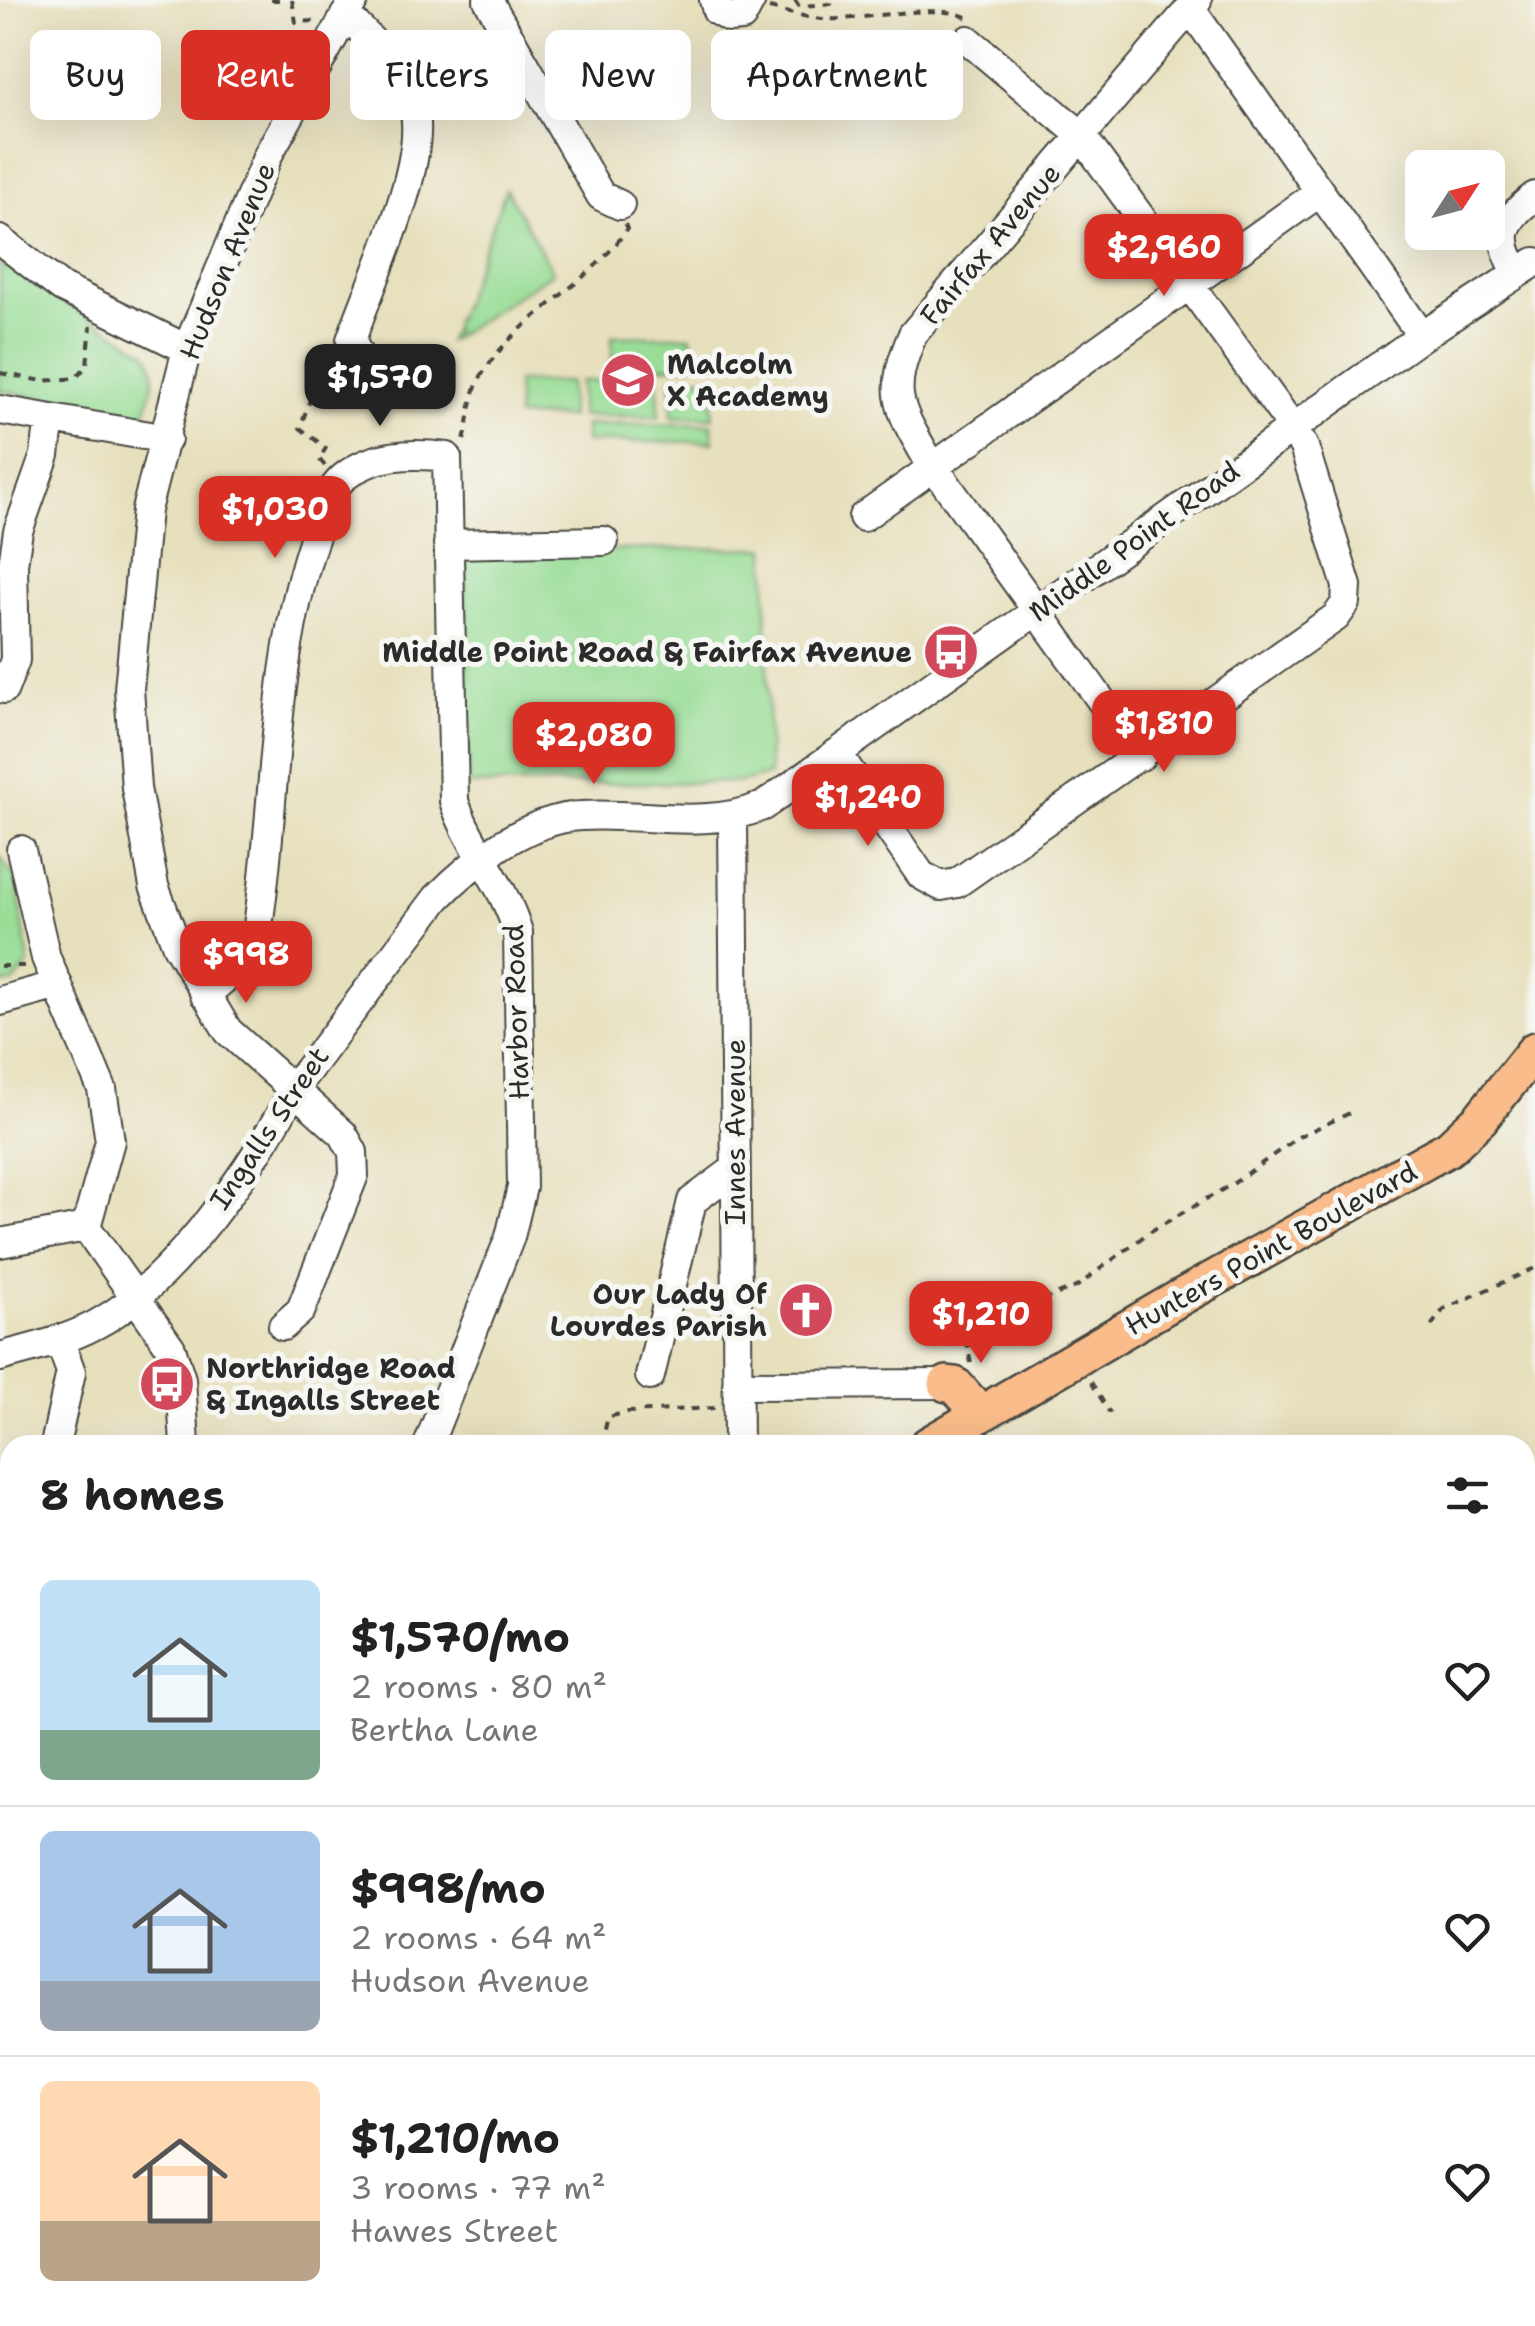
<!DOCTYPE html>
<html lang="en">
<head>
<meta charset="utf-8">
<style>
	:root { --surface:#fff; --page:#f2f2f2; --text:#222; --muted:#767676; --line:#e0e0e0; --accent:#d93025 }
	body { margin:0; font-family:"Shantell Sans",sans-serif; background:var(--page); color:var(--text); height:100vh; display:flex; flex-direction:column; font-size:38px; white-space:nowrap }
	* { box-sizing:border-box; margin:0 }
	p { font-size:32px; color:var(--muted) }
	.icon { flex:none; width:55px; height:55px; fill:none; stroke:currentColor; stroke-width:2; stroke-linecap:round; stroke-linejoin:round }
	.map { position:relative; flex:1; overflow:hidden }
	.panel { position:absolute; left:0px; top:1435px; width:1535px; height:892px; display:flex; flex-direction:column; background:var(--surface); border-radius:30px 30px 0 0; box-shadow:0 10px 40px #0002 }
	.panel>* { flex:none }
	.top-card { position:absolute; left:30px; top:30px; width:1000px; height:90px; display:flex; gap:20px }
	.needle { width:65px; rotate:54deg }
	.controls { position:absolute; left:1405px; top:150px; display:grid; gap:20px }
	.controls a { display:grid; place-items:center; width:100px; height:100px; border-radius:15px; background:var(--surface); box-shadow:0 10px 40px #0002; font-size:50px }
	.price { position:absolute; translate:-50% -85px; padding:0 22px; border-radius:20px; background:var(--accent); color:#fff; font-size:32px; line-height:65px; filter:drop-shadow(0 2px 5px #0008) }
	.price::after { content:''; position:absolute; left:50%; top:60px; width:30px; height:22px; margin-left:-15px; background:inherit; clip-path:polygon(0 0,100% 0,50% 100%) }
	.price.current { background:#222; color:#fff }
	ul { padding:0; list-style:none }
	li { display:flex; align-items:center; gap:30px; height:250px; padding:0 40px }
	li+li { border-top:2px solid var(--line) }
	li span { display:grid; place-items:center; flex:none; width:280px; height:200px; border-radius:15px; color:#555 }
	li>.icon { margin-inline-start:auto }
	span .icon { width:120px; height:120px; fill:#fffc; stroke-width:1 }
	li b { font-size:42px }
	h2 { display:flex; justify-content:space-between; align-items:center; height:120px; padding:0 40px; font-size:42px }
	.chip { padding:0 35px; border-radius:15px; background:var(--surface); box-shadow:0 10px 40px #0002; font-size:35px; line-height:90px }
	.chip.current { background:var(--accent); color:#fff }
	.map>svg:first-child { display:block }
	.green { fill:#99dd96; stroke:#628460; stroke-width:2.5 }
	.water { fill:#65b0de; stroke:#486e84; stroke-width:2.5 }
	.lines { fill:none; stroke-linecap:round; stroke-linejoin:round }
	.minor-casing { stroke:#474641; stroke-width:32 }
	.major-casing { stroke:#474641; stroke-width:40 }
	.path { stroke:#474641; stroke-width:4; stroke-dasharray:8 8; stroke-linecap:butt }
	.minor { stroke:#fff; stroke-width:28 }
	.major { stroke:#f9bc8a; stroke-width:35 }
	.labels { text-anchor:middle; stroke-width:10; stroke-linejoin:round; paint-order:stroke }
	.street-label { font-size:28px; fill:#2b2b2b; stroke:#f6f6f2 }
	.poi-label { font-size:28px; font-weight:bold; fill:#2b2b2b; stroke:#f6f6f2; text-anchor:start }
</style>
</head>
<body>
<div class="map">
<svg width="1535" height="2326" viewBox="0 0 1535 2326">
	<rect width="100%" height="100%" fill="#f6f6f2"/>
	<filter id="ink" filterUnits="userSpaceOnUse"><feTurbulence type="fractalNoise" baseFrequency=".01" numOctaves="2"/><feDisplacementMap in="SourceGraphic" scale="20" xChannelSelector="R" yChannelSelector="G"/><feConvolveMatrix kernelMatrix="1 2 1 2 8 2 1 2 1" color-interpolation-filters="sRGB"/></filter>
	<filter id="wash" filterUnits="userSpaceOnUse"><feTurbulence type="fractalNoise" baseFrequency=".0048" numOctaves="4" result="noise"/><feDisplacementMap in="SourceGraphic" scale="40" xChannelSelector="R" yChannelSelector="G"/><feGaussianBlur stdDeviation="2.25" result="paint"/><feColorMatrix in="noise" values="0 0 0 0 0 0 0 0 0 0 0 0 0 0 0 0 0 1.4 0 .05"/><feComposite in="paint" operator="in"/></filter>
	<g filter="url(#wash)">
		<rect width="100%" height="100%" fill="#e7e0bd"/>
		<path class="green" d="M 506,189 L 553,272 L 448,341 Z
			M 0,263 L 146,352 C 162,370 149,396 144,417 L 0,390 Z
			M 612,336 L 691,336 L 692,366 L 612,367 Z
			M 672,377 L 712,377 L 713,417 L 672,417 Z
			M 580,381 L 658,381 L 659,416 L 580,416 Z
			M 517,382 L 569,382 L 570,417 L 517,417 Z
			M 712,424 L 713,442 L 585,442 L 585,425 Z
			M 766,548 L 769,775 L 740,782 L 469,785 L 465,554 L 475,551 Z
			M 0,857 L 17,881 L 29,964 L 13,983 L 0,984 Z
			M 10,2171 L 10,2318 L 113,2318 L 89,2326 L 0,2326 L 0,2192 Z
			M 1535,2189 L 1535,2326 L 1220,2326 L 1197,2318 L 1525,2318 L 1525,2192 Z"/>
		<path class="water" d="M 1525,1595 L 1535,1602 L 1535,2284 L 1525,2276 Z"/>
	</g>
	<g filter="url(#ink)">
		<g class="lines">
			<g class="minor-casing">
				<path id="minor" d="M 488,0 L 601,196 L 620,205
					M 714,0 L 717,11 L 729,18 L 742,17 L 751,0
					M 1190,8 L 1422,336
					M 345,15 C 370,36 409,80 415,113 C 425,170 371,282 351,340 L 358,354
					M 0,240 L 62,288 L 187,349
					M 1518,273 C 1496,239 1501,221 1535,196
					M 0,410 L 167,439
					M 863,517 L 1320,192
					M 448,544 L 604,541
					M 4,689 L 15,660 L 13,564 L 18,531 L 45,455 L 50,419
					M 837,753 L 921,875 L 941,886 L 957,883 L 1336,617 L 1346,603 L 1347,586 L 1304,447 L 1293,428 L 1081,135 L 968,40
					M 1141,756 L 926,456 C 896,404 889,391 913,334 L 1197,0
					M 733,818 L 738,1445
					M 21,850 L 46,958 L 102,1089 L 110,1141 L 86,1227 L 171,1348 L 181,1379 L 185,1445
					M 205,995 L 247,960 L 255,946 C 278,807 269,665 317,530 C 323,512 328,490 344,477 C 373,453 412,453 447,457 L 454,801 C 470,848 504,884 518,932 L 522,1187 L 510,1237 L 428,1445
					M 0,1001 L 58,985
					M 0,1243 L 86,1227
					M 283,1326 L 301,1310 L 354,1175 L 353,1152 L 343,1134 L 228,1031 L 177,946 L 154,886 L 136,788 L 129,689 L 146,510 L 187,349 L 269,153 L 354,0
					M 0,1357 C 32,1348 65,1341 95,1325 C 174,1283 254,1166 295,1087 L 437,898 C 473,861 527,819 581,816 C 643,812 704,830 763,806 L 1422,336 L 1535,262
					M 650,1376 L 692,1201 L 735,1169
					M 737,1385 L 947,1384
					M 55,1445 L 71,1372 L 59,1339
					M 0,2016 L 10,2030
					M 0,2064 L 10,2055
					M 0,2143 L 10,2128
					M 240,2318 L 243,2326
					M 464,2318 L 465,2326
					M 995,2326 L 995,2318"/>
			</g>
			<g class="major-casing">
				<path id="major" d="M 947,1384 L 955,1385 L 981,1414
					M 928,1445 L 1181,1297 L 1449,1148 L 1480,1119 L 1535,1050
					M 745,2318 L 745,2326"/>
			</g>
			<path class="path" d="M 271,0 L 280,0
				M 292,0 L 296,22 L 316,21
				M 795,0 L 799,6 L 831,4 L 831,0
				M 769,8 C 787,12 805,18 823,19 C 858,22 943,0 969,19
				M 0,373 L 43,381 L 76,378 L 87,365 L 91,326
				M 464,440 C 471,418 469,394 483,373 C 519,315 589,286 627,229 L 625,224
				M 325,466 L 319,459 L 326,448 L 300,428 L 323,363 L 332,355
				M 0,966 L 25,966
				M 1431,1326 L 1444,1309 L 1535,1268
				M 971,1363 L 967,1342 L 975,1326 L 1076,1287 L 1151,1231 L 1234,1183 L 1300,1136 L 1352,1112
				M 1091,1382 L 1110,1413
				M 601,1445 L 608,1417 L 628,1412 L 717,1408
				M 0,1648 L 10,1648
				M 0,1884 L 10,1880
				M 1453,2318 L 1465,2326
				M 314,2326 L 315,2318"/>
			<use href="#minor" class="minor"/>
			<use href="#major" class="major"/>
		</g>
	</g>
	<defs>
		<g id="school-disc" transform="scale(2.875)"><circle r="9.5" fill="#d1495b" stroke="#f6f6f2"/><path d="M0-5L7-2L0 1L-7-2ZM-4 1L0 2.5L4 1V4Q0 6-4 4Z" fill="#fff"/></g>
		<g id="bus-disc" transform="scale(2.875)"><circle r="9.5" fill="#d1495b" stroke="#f6f6f2"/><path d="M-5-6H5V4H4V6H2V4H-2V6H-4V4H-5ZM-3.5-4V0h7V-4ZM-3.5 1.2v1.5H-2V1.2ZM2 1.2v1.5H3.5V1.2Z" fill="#fff"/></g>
		<g id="church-disc" transform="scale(2.875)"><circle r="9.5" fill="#d1495b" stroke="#f6f6f2"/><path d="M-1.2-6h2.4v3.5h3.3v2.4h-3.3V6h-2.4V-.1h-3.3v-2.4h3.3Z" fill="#fff"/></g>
	</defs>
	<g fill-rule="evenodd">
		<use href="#school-disc" x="628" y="380"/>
		<use href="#bus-disc" x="951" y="652"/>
		<use href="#church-disc" x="806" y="1310"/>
		<use href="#bus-disc" x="167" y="1384"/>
	</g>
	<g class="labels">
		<g class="street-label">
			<text transform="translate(990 244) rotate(-50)" y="10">Fairfax Avenue</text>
			<text transform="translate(227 261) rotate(-68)" y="10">Hudson Avenue</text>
			<text transform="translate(1134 541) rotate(-36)" y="10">Middle Point Road</text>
			<text transform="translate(516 1012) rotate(-92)" y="10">Harbor Road</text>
			<text transform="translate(269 1128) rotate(-56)" y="10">Ingalls Street</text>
			<text transform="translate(735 1132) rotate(-90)" y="10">Innes Avenue</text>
			<text transform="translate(1271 1248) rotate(-29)" y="10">Hunters Point Boulevard</text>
		</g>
		<g class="poi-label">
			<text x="667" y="374">Malcolm<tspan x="667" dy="32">X Academy</tspan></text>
			<text x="912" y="662" text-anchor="end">Middle Point Road &amp; Fairfax Avenue</text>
			<text x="767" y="1304" text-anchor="end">Our Lady Of<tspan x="767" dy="32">Lourdes Parish</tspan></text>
			<text x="206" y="1378">Northridge Road<tspan x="206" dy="32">&amp; Ingalls Street</tspan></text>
		</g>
	</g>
</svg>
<div class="controls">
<a><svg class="needle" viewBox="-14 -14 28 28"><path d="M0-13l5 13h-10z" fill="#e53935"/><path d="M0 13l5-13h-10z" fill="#767676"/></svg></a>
</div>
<b class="price" style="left:1164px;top:299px">$2,960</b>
<b class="price current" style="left:380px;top:429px">$1,570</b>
<b class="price" style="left:275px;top:561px">$1,030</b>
<b class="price" style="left:1164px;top:775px">$1,810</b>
<b class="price" style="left:594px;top:787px">$2,080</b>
<b class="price" style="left:868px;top:849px">$1,240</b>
<b class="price" style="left:246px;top:1006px">$998</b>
<b class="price" style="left:981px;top:1366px">$1,210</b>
<div class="top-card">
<a class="chip">Buy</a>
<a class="chip current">Rent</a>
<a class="chip">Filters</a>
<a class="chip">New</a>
<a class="chip">Apartment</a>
</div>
<section class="panel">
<h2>8 homes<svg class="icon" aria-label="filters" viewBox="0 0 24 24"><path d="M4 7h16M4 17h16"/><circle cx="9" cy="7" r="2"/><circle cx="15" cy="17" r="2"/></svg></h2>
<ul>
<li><span style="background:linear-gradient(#bfe0f5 75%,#7fa58c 0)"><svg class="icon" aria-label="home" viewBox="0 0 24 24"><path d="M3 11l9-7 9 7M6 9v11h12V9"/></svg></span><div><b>$1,570/mo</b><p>2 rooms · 80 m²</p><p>Bertha Lane</p></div><svg class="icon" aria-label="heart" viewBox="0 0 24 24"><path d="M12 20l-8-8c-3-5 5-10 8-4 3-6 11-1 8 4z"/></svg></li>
<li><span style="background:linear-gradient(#a9c7e8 75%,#9aa5b1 0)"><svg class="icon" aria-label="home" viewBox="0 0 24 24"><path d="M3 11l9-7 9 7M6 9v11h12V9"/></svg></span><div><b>$998/mo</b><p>2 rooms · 64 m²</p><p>Hudson Avenue</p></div><svg class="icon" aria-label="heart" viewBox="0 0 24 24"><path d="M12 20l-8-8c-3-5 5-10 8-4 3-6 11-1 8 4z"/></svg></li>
<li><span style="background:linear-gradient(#ffd9b3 70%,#b9a48a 0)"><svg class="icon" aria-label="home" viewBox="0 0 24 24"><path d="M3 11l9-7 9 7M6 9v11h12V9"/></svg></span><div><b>$1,210/mo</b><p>3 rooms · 77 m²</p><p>Hawes Street</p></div><svg class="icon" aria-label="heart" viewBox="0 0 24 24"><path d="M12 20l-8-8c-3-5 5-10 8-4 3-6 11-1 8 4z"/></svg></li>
</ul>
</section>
</div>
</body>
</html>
